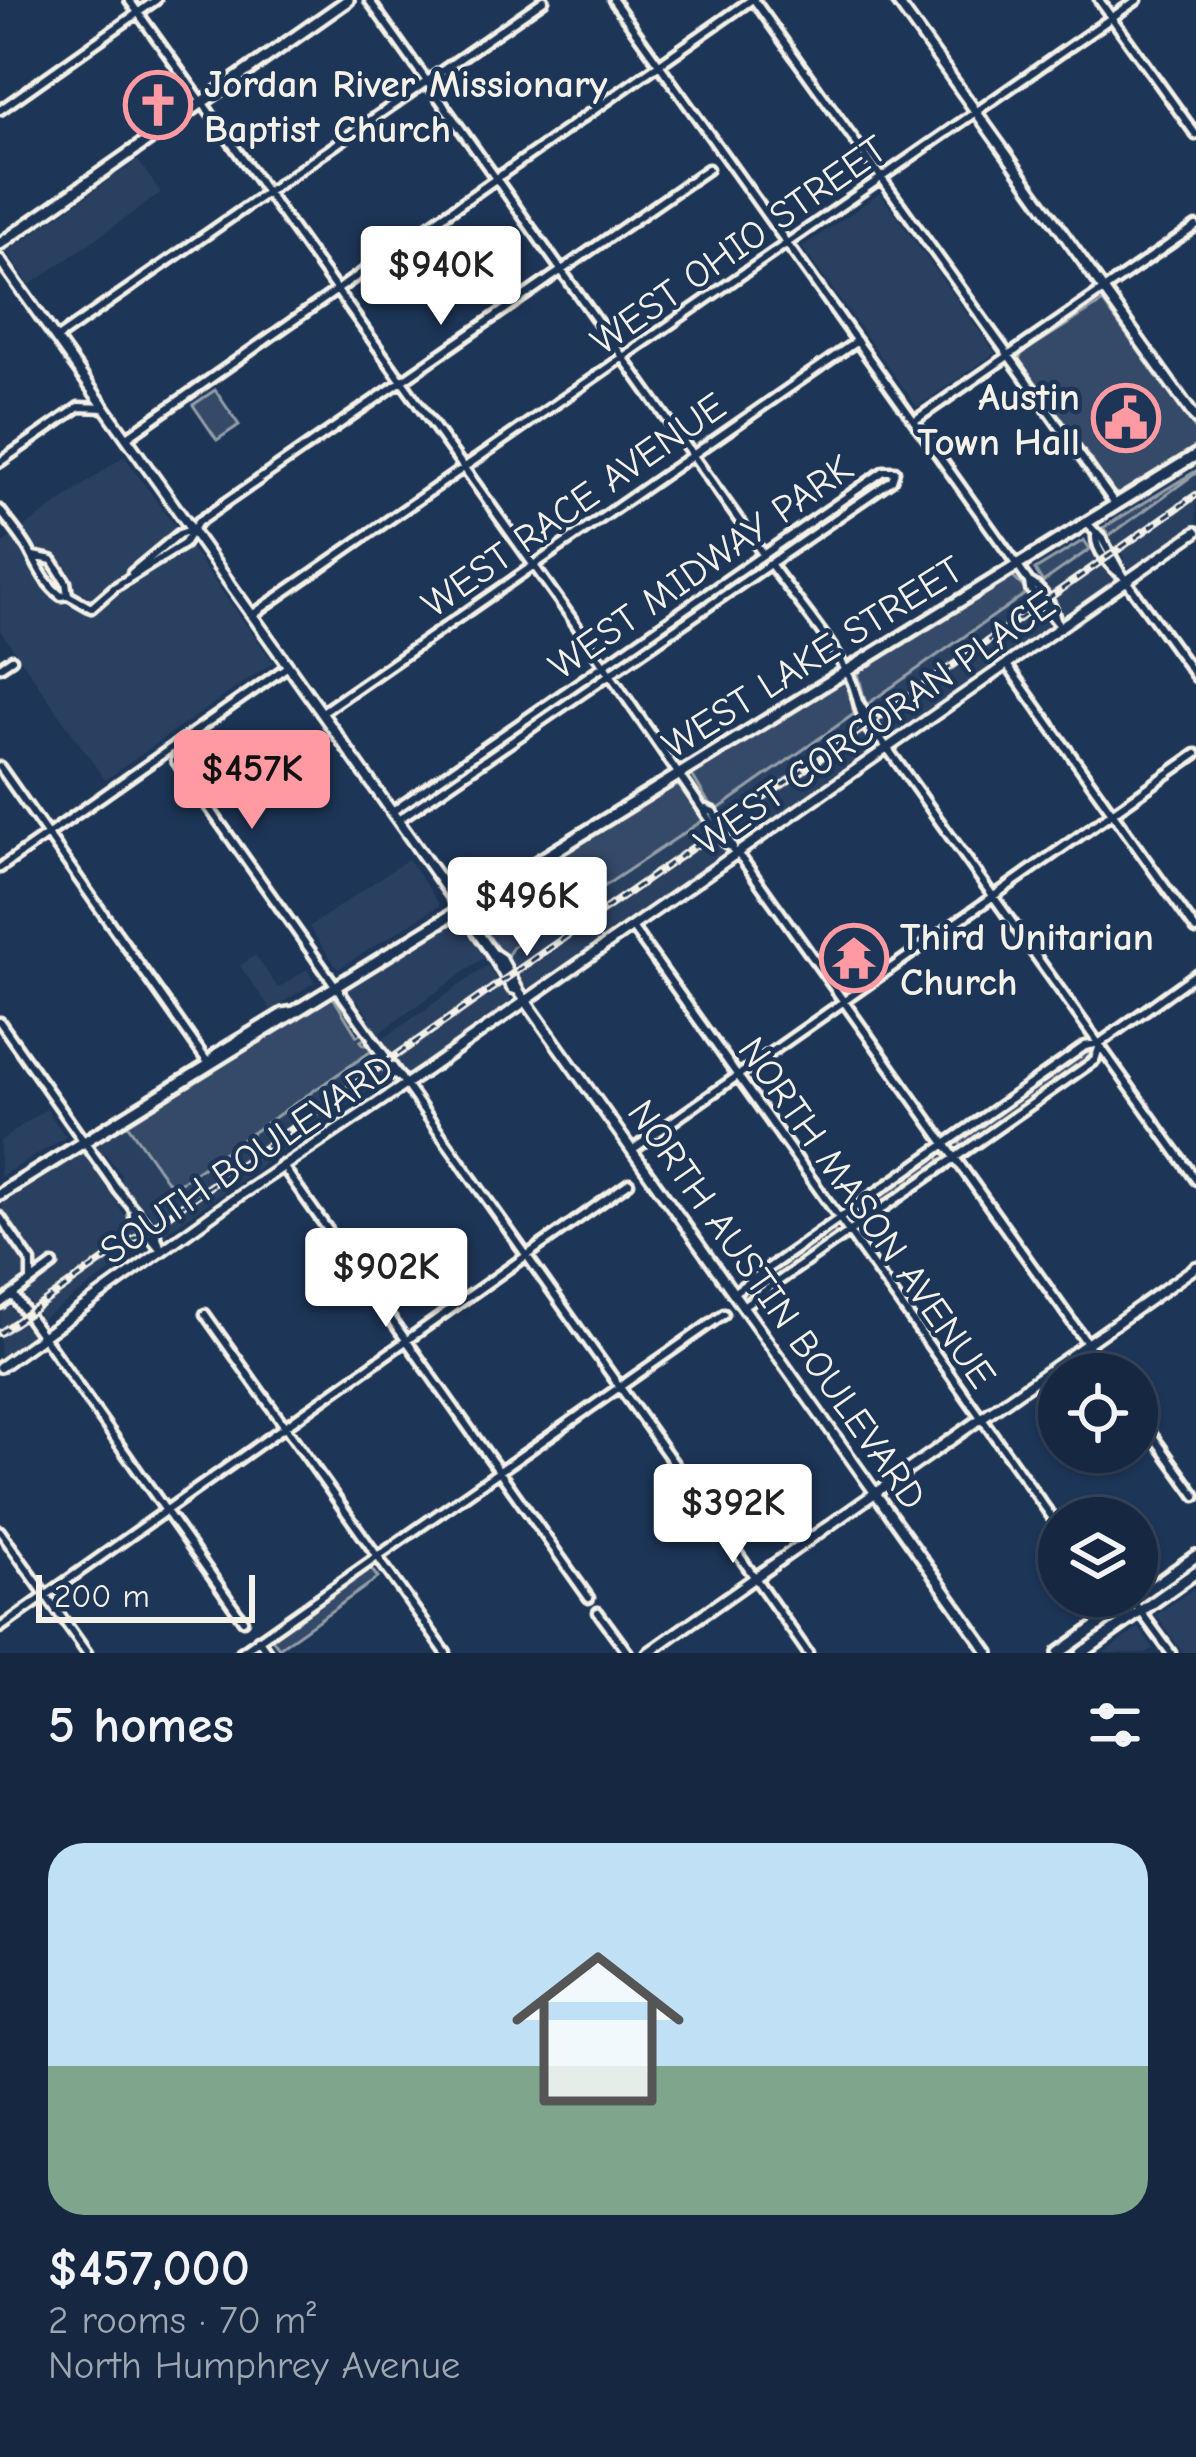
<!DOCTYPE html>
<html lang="en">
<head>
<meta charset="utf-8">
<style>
	:root { --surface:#162841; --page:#23344c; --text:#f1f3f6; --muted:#9ea6b1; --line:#35445a; --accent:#ff9aa2 }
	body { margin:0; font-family:"Comic Neue",sans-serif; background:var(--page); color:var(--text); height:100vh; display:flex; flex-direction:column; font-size:45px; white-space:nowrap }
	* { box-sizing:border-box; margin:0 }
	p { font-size:39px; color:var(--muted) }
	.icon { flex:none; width:66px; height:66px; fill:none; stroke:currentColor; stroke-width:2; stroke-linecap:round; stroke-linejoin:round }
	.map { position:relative; height:1653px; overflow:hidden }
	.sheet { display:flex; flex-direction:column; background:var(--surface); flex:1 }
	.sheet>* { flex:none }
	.buttons { position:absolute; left:1038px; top:1353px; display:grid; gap:24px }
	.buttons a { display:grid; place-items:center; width:120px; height:120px; border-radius:50%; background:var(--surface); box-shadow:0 3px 9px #0004,0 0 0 3px var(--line); font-size:60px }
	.scale { position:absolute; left:36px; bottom:30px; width:219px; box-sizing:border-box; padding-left:12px; border:6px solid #f4f1e8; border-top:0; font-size:33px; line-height:42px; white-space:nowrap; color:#f4f1e8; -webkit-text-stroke:9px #1d3557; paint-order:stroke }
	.price { position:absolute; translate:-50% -102px; padding:0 27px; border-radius:12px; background:#fff; color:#222; font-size:39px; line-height:78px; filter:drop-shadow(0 3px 6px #0008) }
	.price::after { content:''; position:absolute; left:50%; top:72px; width:36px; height:27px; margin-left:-18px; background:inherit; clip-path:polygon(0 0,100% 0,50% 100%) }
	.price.active { background:var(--accent); color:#111 }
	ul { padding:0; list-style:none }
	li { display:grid; align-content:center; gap:24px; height:636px; padding:0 48px }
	li span { display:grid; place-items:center; height:372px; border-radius:36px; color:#555 }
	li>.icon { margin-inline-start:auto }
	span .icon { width:216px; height:216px; fill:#fffc; stroke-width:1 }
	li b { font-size:51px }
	h2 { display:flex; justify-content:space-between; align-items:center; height:144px; padding:0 48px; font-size:51px }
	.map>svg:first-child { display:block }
	.built { fill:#2a4060 }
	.green { fill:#354a67; stroke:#949ea8; stroke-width:3 }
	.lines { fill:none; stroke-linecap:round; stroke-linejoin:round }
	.minor-casing { stroke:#f4f1e8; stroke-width:15 }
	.tertiary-casing { stroke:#f4f1e8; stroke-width:16 }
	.secondary-casing { stroke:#f4f1e8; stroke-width:18 }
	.minor { stroke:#1d3557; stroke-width:6 }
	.tertiary { stroke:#1d3557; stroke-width:8 }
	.secondary { stroke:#1d3557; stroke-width:9 }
	.rail-casing { stroke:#f4f1e8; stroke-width:8 }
	.rail { stroke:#1d3557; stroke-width:3; stroke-dasharray:9; stroke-linecap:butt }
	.labels { text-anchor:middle; stroke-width:9; stroke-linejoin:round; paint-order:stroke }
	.poi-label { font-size:39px; font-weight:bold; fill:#f4f1e8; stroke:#1d3557; text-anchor:start }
	.street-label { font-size:39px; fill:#f4f1e8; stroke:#1d3557 }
</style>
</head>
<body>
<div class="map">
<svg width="1196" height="1653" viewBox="0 0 1196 1653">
	<rect width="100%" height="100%" fill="#1d3557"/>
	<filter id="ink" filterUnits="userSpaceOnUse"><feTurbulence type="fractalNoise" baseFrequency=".00833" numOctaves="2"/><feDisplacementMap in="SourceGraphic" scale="24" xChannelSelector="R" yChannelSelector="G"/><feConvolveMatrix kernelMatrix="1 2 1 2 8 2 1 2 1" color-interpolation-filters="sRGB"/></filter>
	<g filter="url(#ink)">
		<path class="built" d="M 138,160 L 161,193 L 30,285 L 7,252 Z
			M 880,193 L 995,353 L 917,407 L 802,247 Z
			M 124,456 L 273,662 L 105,780 L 0,630 L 0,545 Z
			M 1196,471 L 1196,527 L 1136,570 L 1124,565 L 1124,557 L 1103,528 Z
			M 1084,540 L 1105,570 L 1111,571 L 1114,585 L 1067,617 L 1057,609 L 1058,603 L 1035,570 Z
			M 1023,593 L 1040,616 L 1043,615 L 1049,630 L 896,737 L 884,732 L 884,725 L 868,701 Z
			M 850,715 L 873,742 L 874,753 L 746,842 L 737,838 L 732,832 L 735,829 L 719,806 Z
			M 700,819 L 724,847 L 724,858 L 533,991 L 526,988 L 506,955 L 513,947 Z
			M 408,859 L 440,905 L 338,969 L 309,927 Z
			M 457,921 L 485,957 L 378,1034 L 370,1027 L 370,1017 L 356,999 L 351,1000 L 347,988 Z
			M 255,955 L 278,988 L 307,969 L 315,982 L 271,1010 L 240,966 Z
			M 487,966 L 505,991 L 508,990 L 512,1004 L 429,1064 L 406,1075 L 383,1039 Z
			M 370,1050 L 389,1077 L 164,1234 L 147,1210 L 144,1212 L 130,1196 L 128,1186 L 125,1190 L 121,1184 L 121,1175 L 105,1153 L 101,1157 L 96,1149 L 99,1140 L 127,1124 L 172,1188 Z
			M 46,1109 L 66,1137 L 0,1177 L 0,1141 Z
			M 83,1153 L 146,1247 L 42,1319 L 23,1292 L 56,1268 L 50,1259 L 38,1265 L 0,1204 Z
			M 0,1226 L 29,1269 L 25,1280 L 0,1298 Z
			M 7,1304 L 32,1332 L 25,1341 L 0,1356 L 0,1309 Z
			M 1196,1587 L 1196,1653 L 1183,1653 L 1156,1615 Z
			M 1139,1628 L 1153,1648 L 1146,1653 L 1103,1653 Z"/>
		<path class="green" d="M 1103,302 L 1196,430 L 1196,447 L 1120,495 L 1114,492 L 1019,359 L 1022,353 Z
			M 215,390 L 239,425 L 217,440 L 193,405 Z
			M 1196,471 L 1196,473 L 1109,536 L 1103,528 Z
			M 1084,540 L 1090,549 L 1043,582 L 1035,570 Z
			M 1013,577 L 1028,592 L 866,705 L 858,673 Z
			M 843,682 L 848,684 L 854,714 L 717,810 L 707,800 L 692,775 Z
			M 674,786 L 684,786 L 705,819 L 513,947 L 505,959 L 478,920 L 478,908 Z
			M 333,997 L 357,1036 L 362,1033 L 365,1038 L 361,1041 L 364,1045 L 369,1044 L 373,1050 L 172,1188 L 127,1124 Z
			M 1085,1049 L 1091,1057 L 963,1147 L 957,1139 Z
			M 936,1154 L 941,1162 L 855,1222 L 849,1214 Z
			M 831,1227 L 837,1235 L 750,1295 L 745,1288 Z
			M 370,1567 L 378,1578 L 279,1648 L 270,1636 Z"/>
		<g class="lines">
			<g class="minor-casing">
				<path id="minor" d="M 129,0 L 570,616 L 726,843 L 743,860 L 1109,1374
					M 369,0 L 763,554
					M 613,0 L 1029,582 C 1042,588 1054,607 1056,621
					M 754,0 L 1115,504
					M 1099,0 L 1196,135
					M 0,110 L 156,0
					M 56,339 L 544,0
					M 914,421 L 1196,226
					M 126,438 L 751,0
					M 0,462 L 79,407 L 105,408
					M 0,510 C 10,524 24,539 31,554 C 40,571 45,583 61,596 L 68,595 L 66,582 L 52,560 L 33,556
					M 1086,522 L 1102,539 L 1122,575
					M 1096,536 C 1095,550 1111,568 1122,575 L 1196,677
					M 771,565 C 797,601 829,637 849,676 C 862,700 856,727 883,742
					M 132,573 L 179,534 L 188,531
					M 1029,582 L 1030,589 L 1057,622
					M 68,595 L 91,608 L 115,587 L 184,544 L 198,522 L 708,169
					M 252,615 L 1137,0
					M 1007,665 L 1196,930
					M 0,667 L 12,659
					M 859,703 L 883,742 L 1196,1180
					M 321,713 L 857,341
					M 177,744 L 176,761 L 712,1517
					M 0,767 L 209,1064
					M 706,809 L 713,812 L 733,847
					M 392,812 L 884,471 L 895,471 L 892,480 L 398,820
					M 0,868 L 288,666
					M 632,927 L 1059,1527
					M 0,1022 L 118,1190 L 157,1237 L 161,1250
					M 372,1040 L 393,1074 L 401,1078
					M 632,1150 L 1196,754
					M 282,1165 L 589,1598
					M 134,1211 L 134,1217 L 161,1250
					M 0,1217 L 31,1262 L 31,1281
					M 733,1293 L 1085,1046 L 1100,1043 L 1196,974
					M 13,1294 L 243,1620
					M 13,1296 L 40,1334
					M 0,1304 L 53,1265
					M 743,1306 L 1095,1060 L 1100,1045
					M 205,1314 L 446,1653
					M 1137,1414 L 1196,1496
					M 717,1524 L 808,1653
					M 0,1531 L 87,1653
					M 1108,1596 L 1118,1611
					M 1133,1601 L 1171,1653
					M 598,1612 L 628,1653
					M 0,1628 L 629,1183
					M 258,1639 L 268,1653
					M 240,1653 L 724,1314"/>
			</g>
			<g class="tertiary-casing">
				<path id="tertiary" d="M 896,0 L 1196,419
					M 0,260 L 492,953 L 501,959 L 518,990 L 989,1653
					M 492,954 L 512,988 L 518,990
					M 0,1367 L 227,1204 L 427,1070 L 1196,532
					M 648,1653 L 1196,1267"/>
			</g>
			<g class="secondary-casing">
				<path id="secondary" d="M 0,244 L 348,0
					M 209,1064 L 217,1054 L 283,1014 L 295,1012
					M 0,1194 L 1196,455
					M 1059,1653 L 1196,1556
					M 1082,1653 L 1196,1572"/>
			</g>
			<use href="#minor" class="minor"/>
			<use href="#tertiary" class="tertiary"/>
			<use href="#secondary" class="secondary"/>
			<g class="rail-casing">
				<path id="rail" d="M 0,1333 L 1196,495"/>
			</g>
			<use href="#rail" class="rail"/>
		</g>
	</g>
	<defs>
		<g id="church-ring" transform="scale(3.45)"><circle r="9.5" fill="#1d3557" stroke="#ff9aa2" stroke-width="1.5"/><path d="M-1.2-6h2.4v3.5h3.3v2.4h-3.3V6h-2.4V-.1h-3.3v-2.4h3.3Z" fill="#ff9aa2"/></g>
		<g id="civic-ring" transform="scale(3.45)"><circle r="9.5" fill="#1d3557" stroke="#ff9aa2" stroke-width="1.5"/><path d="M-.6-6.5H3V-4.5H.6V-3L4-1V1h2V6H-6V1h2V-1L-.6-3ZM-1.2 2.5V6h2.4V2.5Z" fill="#ff9aa2"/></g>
		<g id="temple-ring" transform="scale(3.45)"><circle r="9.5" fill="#1d3557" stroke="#ff9aa2" stroke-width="1.5"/><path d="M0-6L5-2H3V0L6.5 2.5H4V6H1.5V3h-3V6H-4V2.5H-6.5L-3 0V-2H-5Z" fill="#ff9aa2"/></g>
	</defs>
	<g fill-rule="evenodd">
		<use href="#church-ring" x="158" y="105"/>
		<use href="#civic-ring" x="1126" y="418"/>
		<use href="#temple-ring" x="854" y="958"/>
	</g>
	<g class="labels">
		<g class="poi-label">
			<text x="204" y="97">Jordan River Missionary<tspan x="204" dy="45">Baptist Church</tspan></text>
			<text x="1080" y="410" text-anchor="end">Austin<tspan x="1080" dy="45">Town Hall</tspan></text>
			<text x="900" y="950">Third Unitarian<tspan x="900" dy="45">Church</tspan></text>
		</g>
		<g class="street-label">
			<text transform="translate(738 244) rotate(-35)" y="14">WEST OHIO STREET</text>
			<text transform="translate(573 504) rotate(-35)" y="14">WEST RACE AVENUE</text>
			<text transform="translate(700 566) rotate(-35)" y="14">WEST MIDWAY PARK</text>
			<text transform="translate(812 656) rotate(-32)" y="14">WEST LAKE STREET</text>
			<text transform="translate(874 722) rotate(-35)" y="14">WEST CORCORAN PLACE</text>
			<text transform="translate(246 1158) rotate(-34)" y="14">SOUTH BOULEVARD</text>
			<text transform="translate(868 1212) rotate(55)" y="14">NORTH MASON AVENUE</text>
			<text transform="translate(778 1304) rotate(55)" y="14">NORTH AUSTIN BOULEVARD</text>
		</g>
	</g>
</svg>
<div class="buttons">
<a><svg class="icon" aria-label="locate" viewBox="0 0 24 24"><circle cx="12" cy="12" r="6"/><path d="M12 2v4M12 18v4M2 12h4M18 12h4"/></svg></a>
<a><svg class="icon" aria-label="layers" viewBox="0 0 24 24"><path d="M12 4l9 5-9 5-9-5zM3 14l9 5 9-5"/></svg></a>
</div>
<div class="scale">200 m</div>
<b class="price" style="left:441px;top:328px">$940K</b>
<b class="price active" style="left:252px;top:832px">$457K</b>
<b class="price" style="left:527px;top:959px">$496K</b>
<b class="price" style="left:386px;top:1330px">$902K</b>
<b class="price" style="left:733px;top:1566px">$392K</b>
</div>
<section class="sheet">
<h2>5 homes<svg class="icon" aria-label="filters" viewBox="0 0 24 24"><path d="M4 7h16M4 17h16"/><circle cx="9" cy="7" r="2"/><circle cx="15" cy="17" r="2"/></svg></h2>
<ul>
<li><span style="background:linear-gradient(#bfe0f5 60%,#7fa58c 0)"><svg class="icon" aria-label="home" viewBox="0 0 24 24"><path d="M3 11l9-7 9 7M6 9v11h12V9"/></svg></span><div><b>$457,000</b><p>2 rooms · 70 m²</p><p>North Humphrey Avenue</p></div></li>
</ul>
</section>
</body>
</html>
